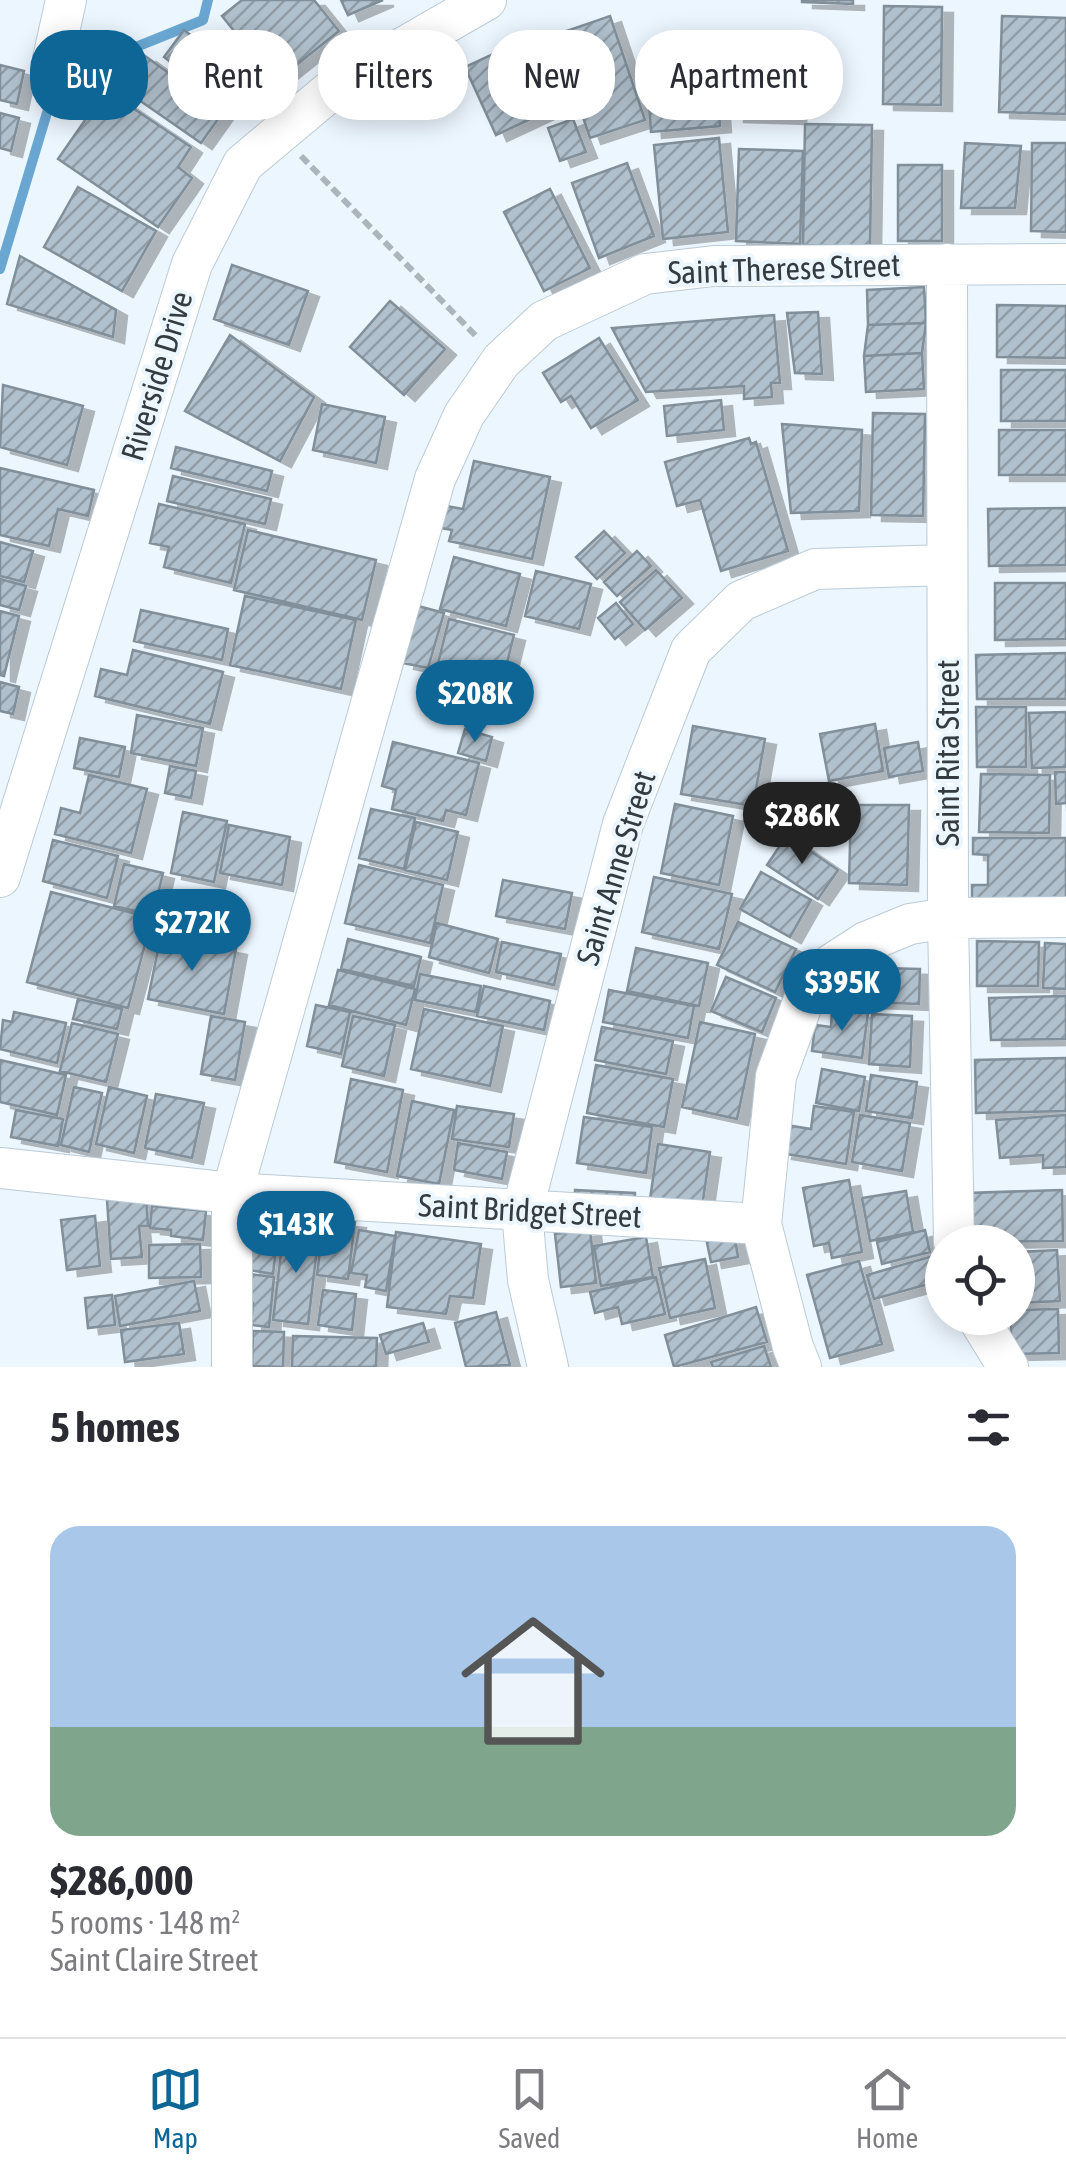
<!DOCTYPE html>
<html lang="en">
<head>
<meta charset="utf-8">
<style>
	:root { --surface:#fff; --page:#f2f2f3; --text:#2b2b33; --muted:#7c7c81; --line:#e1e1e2; --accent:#0e6697 }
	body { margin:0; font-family:"Asap Condensed",sans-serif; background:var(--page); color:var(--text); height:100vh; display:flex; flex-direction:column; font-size:38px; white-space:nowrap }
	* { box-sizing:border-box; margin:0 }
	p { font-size:32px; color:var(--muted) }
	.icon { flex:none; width:55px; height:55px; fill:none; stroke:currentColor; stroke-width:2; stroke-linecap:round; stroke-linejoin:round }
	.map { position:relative; height:1367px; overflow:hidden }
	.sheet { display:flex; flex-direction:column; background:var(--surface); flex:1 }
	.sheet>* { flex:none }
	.hud { position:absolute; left:30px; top:30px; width:1008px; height:90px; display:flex; gap:20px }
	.controls { position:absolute; left:925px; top:1225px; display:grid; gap:20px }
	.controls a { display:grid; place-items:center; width:110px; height:110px; border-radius:50%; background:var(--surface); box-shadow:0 5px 25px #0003; font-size:50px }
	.price { position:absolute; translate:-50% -85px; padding:0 22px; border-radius:35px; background:var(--accent); color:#fff; font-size:32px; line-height:65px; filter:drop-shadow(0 2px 5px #0008) }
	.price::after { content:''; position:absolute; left:50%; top:60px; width:30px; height:22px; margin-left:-15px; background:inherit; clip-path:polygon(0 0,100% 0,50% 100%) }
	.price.current { background:#222; color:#fff }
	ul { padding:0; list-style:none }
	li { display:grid; align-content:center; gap:20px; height:530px; padding:0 50px }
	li+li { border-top:2px solid var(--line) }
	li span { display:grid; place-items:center; height:310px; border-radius:30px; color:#555 }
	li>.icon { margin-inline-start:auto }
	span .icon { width:180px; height:180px; fill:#fffc; stroke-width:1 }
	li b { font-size:42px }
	h2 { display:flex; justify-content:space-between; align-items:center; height:120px; padding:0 50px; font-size:42px }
	.tag { padding:0 35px; border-radius:40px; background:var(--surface); box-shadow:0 5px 25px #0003; font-size:35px; line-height:90px }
	.tag.current { background:var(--accent); color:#fff }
	.tabs { display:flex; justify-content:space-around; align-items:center; height:140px; border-top:2px solid var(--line); background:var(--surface); font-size:28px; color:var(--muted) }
	.tabs a { display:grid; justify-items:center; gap:5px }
	.tabs .current { color:var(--accent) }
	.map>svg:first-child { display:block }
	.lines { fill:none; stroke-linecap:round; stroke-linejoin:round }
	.stream { stroke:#69a7d2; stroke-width:10 }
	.building { fill:url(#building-hatch); stroke:#808f9a; stroke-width:2.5; filter:url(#shadow) }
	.minor-casing { stroke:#bbcbd7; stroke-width:42 }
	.path { stroke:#acb5bc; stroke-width:6; stroke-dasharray:10 5; stroke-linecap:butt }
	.minor { stroke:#fff; stroke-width:40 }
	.labels { text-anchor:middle; stroke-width:8; stroke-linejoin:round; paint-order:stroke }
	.street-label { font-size:32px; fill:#353c41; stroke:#ecf6fe }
</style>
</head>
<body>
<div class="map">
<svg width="1066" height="1367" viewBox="0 0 1066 1367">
	<defs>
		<pattern id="building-hatch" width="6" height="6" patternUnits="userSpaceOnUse" patternTransform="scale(2.5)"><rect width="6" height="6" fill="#b0c0cc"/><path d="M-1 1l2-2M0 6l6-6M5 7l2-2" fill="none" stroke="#909da7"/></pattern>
		<filter id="shadow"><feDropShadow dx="11" dy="6" stdDeviation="0" flood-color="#0004"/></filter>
	</defs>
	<rect width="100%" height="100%" fill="#ecf6fe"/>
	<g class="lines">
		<path class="stream" d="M 0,269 L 52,96 L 136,47 L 203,20 L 208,0"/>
	</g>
	<path class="building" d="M 242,0 L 314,0 L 339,31 L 275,82 L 222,16 Z
		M 341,0 L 383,0 L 348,15 Z
		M 802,0 L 853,0 L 853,4 L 802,2 Z
		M 884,6 L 942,7 L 941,105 L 883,104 Z
		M 610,16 L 645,120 L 590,138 L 555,35 Z
		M 1002,16 L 1066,18 L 1066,114 L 999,112 Z
		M 184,30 L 216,55 L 195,81 L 164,57 Z
		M 519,42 L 550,110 L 496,135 L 465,67 Z
		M 736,46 L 798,49 L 795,118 L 733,116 Z
		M 230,52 L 262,78 L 241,104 L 209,79 Z
		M 145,56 L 223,112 L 201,143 L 113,82 Z
		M 0,65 L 24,71 L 17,104 L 0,100 Z
		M 717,85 L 720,126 L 651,132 L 648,91 Z
		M 106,90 L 191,147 L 178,167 L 192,178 L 158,227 L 58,159 Z
		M 0,113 L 19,118 L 11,151 L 0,148 Z
		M 573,119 L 586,152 L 560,161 L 548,128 Z
		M 805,124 L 872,125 L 870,247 L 803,245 Z
		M 719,138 L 728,232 L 663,239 L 654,145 Z
		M 965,143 L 1021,146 L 1015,208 L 961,208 Z
		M 1032,143 L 1066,143 L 1066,232 L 1031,231 Z
		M 739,149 L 803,151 L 800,244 L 736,241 Z
		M 627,163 L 654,236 L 599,258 L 572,183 Z
		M 898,165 L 942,165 L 942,241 L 898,241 Z
		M 78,187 L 156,231 L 122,291 L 44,247 Z
		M 550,189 L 590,268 L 544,291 L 504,212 Z
		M 20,256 L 116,310 L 113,337 L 7,304 Z
		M 232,265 L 308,291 L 289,345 L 214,319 Z
		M 924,287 L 926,323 L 868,325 L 867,290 Z
		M 390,301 L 445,349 L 404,395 L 350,347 Z
		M 997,305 L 1066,306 L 1066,358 L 997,357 Z
		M 818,312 L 822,374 L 795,373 L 787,313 Z
		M 774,315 L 780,383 L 771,383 L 772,397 L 744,399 L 744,386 L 646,392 L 612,328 Z
		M 926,323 L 922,353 L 864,356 L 868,325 Z
		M 230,335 L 314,397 L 280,461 L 185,411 Z
		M 599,338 L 638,400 L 591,428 L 571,396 L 561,402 L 543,373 Z
		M 922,353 L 924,389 L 866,392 L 864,356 Z
		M 1001,370 L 1066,370 L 1066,421 L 1001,421 Z
		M 3,385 L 83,406 L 67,465 L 0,447 Z
		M 721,400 L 724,430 L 667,436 L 664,406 Z
		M 322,404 L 385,417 L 376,463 L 313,450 Z
		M 873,413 L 925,414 L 923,516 L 871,515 Z
		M 782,424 L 862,430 L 859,511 L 791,513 Z
		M 999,430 L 1066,430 L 1066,475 L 999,475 Z
		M 749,438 L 751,444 L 756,442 L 788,551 L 721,571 L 700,500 L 677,506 L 665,462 Z
		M 176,447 L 272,471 L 267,491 L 171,468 Z
		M 474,461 L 550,477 L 532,559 L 449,541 L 452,530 L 441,528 L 446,506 L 463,509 Z
		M 0,468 L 94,490 L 88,516 L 58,509 L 49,546 L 0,535 Z
		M 173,476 L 271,499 L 265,524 L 167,501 Z
		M 159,504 L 245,524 L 231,583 L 164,567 L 169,547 L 150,543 Z
		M 1066,508 L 1066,565 L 989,566 L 988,509 Z
		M 248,530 L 376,560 L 362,620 L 234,590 Z
		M 604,531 L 625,553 L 597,579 L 576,557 Z
		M 0,542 L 33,551 L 24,582 L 0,576 Z
		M 637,551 L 651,566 L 617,596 L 604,582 Z
		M 454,557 L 520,574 L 506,626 L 440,609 Z
		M 656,570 L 682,598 L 645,630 L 620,602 Z
		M 536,571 L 591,584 L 579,629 L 525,616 Z
		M 0,579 L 26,586 L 19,610 L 0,605 Z
		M 995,583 L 1066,583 L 1066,639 L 995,640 Z
		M 245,596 L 356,620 L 341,689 L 230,665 Z
		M 616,603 L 633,624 L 615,639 L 598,618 Z
		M 418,606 L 444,613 L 428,668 L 403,663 Z
		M 141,610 L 228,629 L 222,660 L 134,641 Z
		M 0,611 L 19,616 L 4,676 L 0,675 Z
		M 449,619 L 514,635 L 501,687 L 436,671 Z
		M 133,650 L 223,672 L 210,724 L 95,696 L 101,669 L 127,675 Z
		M 1066,653 L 1066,699 L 977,699 L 976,655 Z
		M 428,670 L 458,678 L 450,706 L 420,699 Z
		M 0,682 L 19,687 L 13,714 L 0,711 Z
		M 976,707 L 1026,707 L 1026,767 L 977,767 Z
		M 1066,712 L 1066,767 L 1032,768 L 1029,713 Z
		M 137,715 L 203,728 L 196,766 L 131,753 Z
		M 875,724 L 883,771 L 829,781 L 820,734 Z
		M 693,726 L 765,739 L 753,806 L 681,794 Z
		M 465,729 L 492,737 L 486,761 L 458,753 Z
		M 80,738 L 125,747 L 119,777 L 74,768 Z
		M 393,742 L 479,763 L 466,815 L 446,810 L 443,821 L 392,809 L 396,790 L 382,786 Z
		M 918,742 L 923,771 L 889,777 L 884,748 Z
		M 170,766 L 196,771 L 191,798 L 165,793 Z
		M 1055,772 L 1066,772 L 1066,803 L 1056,804 Z
		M 981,774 L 1050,775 L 1049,833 L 979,832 Z
		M 89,775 L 147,789 L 131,853 L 55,834 L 61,808 L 80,813 Z
		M 675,804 L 733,816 L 719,885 L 661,873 Z
		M 851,805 L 909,805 L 907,885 L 849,883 Z
		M 371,809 L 415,818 L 404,869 L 359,858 Z
		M 183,812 L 227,821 L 214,882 L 171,873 Z
		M 416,822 L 458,832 L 447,880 L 405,870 Z
		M 229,825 L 290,837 L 282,885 L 220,873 Z
		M 787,835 L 838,870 L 818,899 L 767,865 Z
		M 973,838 L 1066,838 L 1066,907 L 972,906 L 972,885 L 988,885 L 988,855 L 973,854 Z
		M 53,840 L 118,856 L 107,898 L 43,881 Z
		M 124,864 L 163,873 L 153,915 L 114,906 Z
		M 359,865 L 443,885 L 430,943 L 345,923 Z
		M 761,872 L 811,900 L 790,937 L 740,909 Z
		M 654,877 L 732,894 L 719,949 L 642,932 Z
		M 503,880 L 572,893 L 565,929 L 496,916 Z
		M 51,892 L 152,918 L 128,1008 L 27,982 Z
		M 738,922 L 796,949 L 775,992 L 717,965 Z
		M 437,923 L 498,939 L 489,973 L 429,957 Z
		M 161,934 L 236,949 L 224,1014 L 148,999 Z
		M 348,939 L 421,957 L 414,986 L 341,969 Z
		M 977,941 L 1039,942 L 1038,986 L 977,986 Z
		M 502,942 L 561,954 L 554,985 L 496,972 Z
		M 1045,943 L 1066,944 L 1066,989 L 1043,988 Z
		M 636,948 L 708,963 L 699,1006 L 627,991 Z
		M 844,967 L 920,969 L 919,1004 L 843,1001 Z
		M 338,970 L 415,989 L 406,1025 L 329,1005 Z
		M 420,974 L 481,986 L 476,1012 L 415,1000 Z
		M 726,977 L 776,998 L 762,1032 L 711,1011 Z
		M 484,986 L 550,1001 L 544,1030 L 477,1016 Z
		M 609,990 L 694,1006 L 688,1038 L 603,1022 Z
		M 1066,996 L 1066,1039 L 991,1040 L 989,998 Z
		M 78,999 L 122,1009 L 117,1029 L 73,1019 Z
		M 316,1005 L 350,1012 L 341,1054 L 307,1046 Z
		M 424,1009 L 503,1026 L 490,1086 L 411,1069 Z
		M 832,1009 L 868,1013 L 862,1058 L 812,1051 L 815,1025 L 831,1027 Z
		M 14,1012 L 66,1023 L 57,1063 L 0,1049 L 3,1020 L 12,1022 Z
		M 872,1014 L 912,1016 L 910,1067 L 869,1064 Z
		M 211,1016 L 245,1022 L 235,1080 L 201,1074 Z
		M 353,1016 L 395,1025 L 384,1076 L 342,1066 Z
		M 700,1022 L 755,1034 L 737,1119 L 682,1107 Z
		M 72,1023 L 118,1034 L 106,1082 L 60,1071 Z
		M 602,1027 L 673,1041 L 666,1074 L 595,1060 Z
		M 1066,1058 L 1066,1111 L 976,1113 L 975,1060 Z
		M 0,1060 L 66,1075 L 57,1115 L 0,1102 Z
		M 596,1065 L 673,1079 L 664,1127 L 587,1113 Z
		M 822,1069 L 865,1077 L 859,1111 L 816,1103 Z
		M 871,1075 L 917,1082 L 912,1118 L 866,1111 Z
		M 351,1079 L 403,1090 L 387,1172 L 335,1162 Z
		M 74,1087 L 102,1093 L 89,1152 L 61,1145 Z
		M 109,1087 L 147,1096 L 134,1153 L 96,1144 Z
		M 156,1094 L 204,1103 L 192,1158 L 145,1148 Z
		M 412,1101 L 454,1110 L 439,1184 L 397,1176 Z
		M 457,1106 L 514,1114 L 509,1147 L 452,1139 Z
		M 814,1106 L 854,1112 L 846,1164 L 781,1153 L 786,1125 L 811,1129 Z
		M 16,1110 L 63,1119 L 58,1146 L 11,1137 Z
		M 860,1115 L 910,1123 L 902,1171 L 852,1162 Z
		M 1066,1115 L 1066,1167 L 1043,1168 L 1043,1155 L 1000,1158 L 996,1120 Z
		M 584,1117 L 652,1127 L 646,1173 L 577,1163 Z
		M 458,1143 L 507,1152 L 502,1179 L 454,1170 Z
		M 658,1144 L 710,1152 L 702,1207 L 650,1199 Z
		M 849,1180 L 862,1252 L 832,1258 L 829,1243 L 814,1246 L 803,1188 Z
		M 575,1190 L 635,1193 L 634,1211 L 575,1208 Z
		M 1062,1190 L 1063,1241 L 967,1242 L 966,1193 Z
		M 906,1191 L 913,1232 L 870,1241 L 862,1198 Z
		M 146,1197 L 148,1226 L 139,1226 L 142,1257 L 111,1259 L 107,1200 Z
		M 152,1206 L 206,1211 L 203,1240 L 171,1236 L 171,1230 L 150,1228 Z
		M 95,1216 L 100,1266 L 67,1270 L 61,1220 Z
		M 324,1219 L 355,1222 L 348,1279 L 317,1275 Z
		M 265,1223 L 279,1225 L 273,1274 L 249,1270 L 251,1250 L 262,1252 Z
		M 284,1228 L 319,1232 L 308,1324 L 273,1320 Z
		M 359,1230 L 395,1236 L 386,1291 L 365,1287 L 367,1275 L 351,1273 Z
		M 590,1230 L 596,1283 L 561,1287 L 555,1234 Z
		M 925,1230 L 930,1252 L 882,1264 L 877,1242 Z
		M 396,1232 L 481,1244 L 473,1298 L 450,1296 L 446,1314 L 387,1307 Z
		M 734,1233 L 738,1257 L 711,1262 L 706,1238 Z
		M 646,1237 L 653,1277 L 601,1286 L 594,1246 Z
		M 200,1244 L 201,1277 L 149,1278 L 149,1245 Z
		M 1057,1250 L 1060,1301 L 1018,1303 L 1018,1252 Z
		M 933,1256 L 940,1281 L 874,1299 L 867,1275 Z
		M 705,1259 L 715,1308 L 670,1318 L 659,1268 Z
		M 859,1261 L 882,1344 L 830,1358 L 807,1275 Z
		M 249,1274 L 274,1277 L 269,1327 L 251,1325 L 253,1303 L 246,1302 Z
		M 656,1277 L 665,1314 L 622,1324 L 618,1307 L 595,1313 L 590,1292 Z
		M 194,1281 L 200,1311 L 120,1326 L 115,1296 Z
		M 323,1290 L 356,1294 L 352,1330 L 318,1325 Z
		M 112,1295 L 115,1325 L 88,1328 L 85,1298 Z
		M 756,1307 L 767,1342 L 674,1367 L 665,1335 Z
		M 1058,1309 L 1059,1353 L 1011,1354 L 1011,1318 L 1018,1318 L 1018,1310 Z
		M 496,1312 L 510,1365 L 466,1367 L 455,1323 Z
		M 179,1323 L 184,1354 L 125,1362 L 121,1330 Z
		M 423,1323 L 429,1342 L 386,1354 L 380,1335 Z
		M 253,1331 L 284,1332 L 283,1367 L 252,1366 Z
		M 293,1336 L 377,1338 L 376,1367 L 292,1367 Z
		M 764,1346 L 771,1367 L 713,1367 L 711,1362 Z"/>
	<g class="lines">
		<g class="minor-casing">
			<path id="minor" d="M 53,59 L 66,0
				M 947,264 L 948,918 L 954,1242
				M 0,877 L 192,264 L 243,164 L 335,87 L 486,0
				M 0,1168 L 232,1193 L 761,1224
				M 978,1318 L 1008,1367
				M 232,1367 L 232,1193 L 435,479 L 464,415 L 501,361 L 544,321 L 645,274 L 714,266 L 1066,264
				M 548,1367 L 528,1280 L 522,1212 L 623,824 L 691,650 L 741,601 L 815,569 L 947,565
				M 801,1367 L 793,1347 L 761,1224 L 776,1076 L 803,1002 L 832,964 L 866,942 L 910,924 L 948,918 L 1066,917"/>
		</g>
		<path class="path" d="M 301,156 L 477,337"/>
		<use href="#minor" class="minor"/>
	</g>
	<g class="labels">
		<g class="street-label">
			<text transform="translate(784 269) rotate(-2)" y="11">Saint Therese Street</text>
			<text transform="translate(157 376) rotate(-73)" y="11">Riverside Drive</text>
			<text transform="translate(948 753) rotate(-90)" y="11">Saint Rita Street</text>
			<text transform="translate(616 868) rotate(-73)" y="11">Saint Anne Street</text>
			<text transform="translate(530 1211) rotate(3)" y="11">Saint Bridget Street</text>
		</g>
	</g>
</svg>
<div class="controls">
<a><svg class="icon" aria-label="locate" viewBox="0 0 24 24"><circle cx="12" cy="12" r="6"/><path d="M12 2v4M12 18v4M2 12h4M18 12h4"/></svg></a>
</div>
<b class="price" style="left:475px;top:745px">$208K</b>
<b class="price current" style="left:802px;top:867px">$286K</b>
<b class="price" style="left:192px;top:974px">$272K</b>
<b class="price" style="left:842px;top:1034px">$395K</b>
<b class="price" style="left:296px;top:1276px">$143K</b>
<div class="hud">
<a class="tag current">Buy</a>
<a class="tag">Rent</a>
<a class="tag">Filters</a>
<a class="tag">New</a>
<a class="tag">Apartment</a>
</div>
</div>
<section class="sheet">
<h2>5 homes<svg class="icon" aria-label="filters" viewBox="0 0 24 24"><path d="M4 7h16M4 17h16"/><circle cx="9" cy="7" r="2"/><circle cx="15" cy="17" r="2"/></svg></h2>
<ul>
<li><span style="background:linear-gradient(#a9c7e8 65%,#7fa58c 0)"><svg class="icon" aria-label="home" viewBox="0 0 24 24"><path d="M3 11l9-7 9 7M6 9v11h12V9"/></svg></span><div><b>$286,000</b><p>5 rooms · 148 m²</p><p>Saint Claire Street</p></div></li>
</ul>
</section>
<nav class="tabs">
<a class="current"><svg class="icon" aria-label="map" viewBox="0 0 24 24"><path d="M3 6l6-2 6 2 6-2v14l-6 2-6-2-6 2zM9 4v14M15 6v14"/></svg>Map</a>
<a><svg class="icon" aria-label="saved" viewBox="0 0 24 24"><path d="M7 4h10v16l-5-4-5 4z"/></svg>Saved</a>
<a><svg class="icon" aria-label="home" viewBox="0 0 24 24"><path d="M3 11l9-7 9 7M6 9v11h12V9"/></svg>Home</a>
</nav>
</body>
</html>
